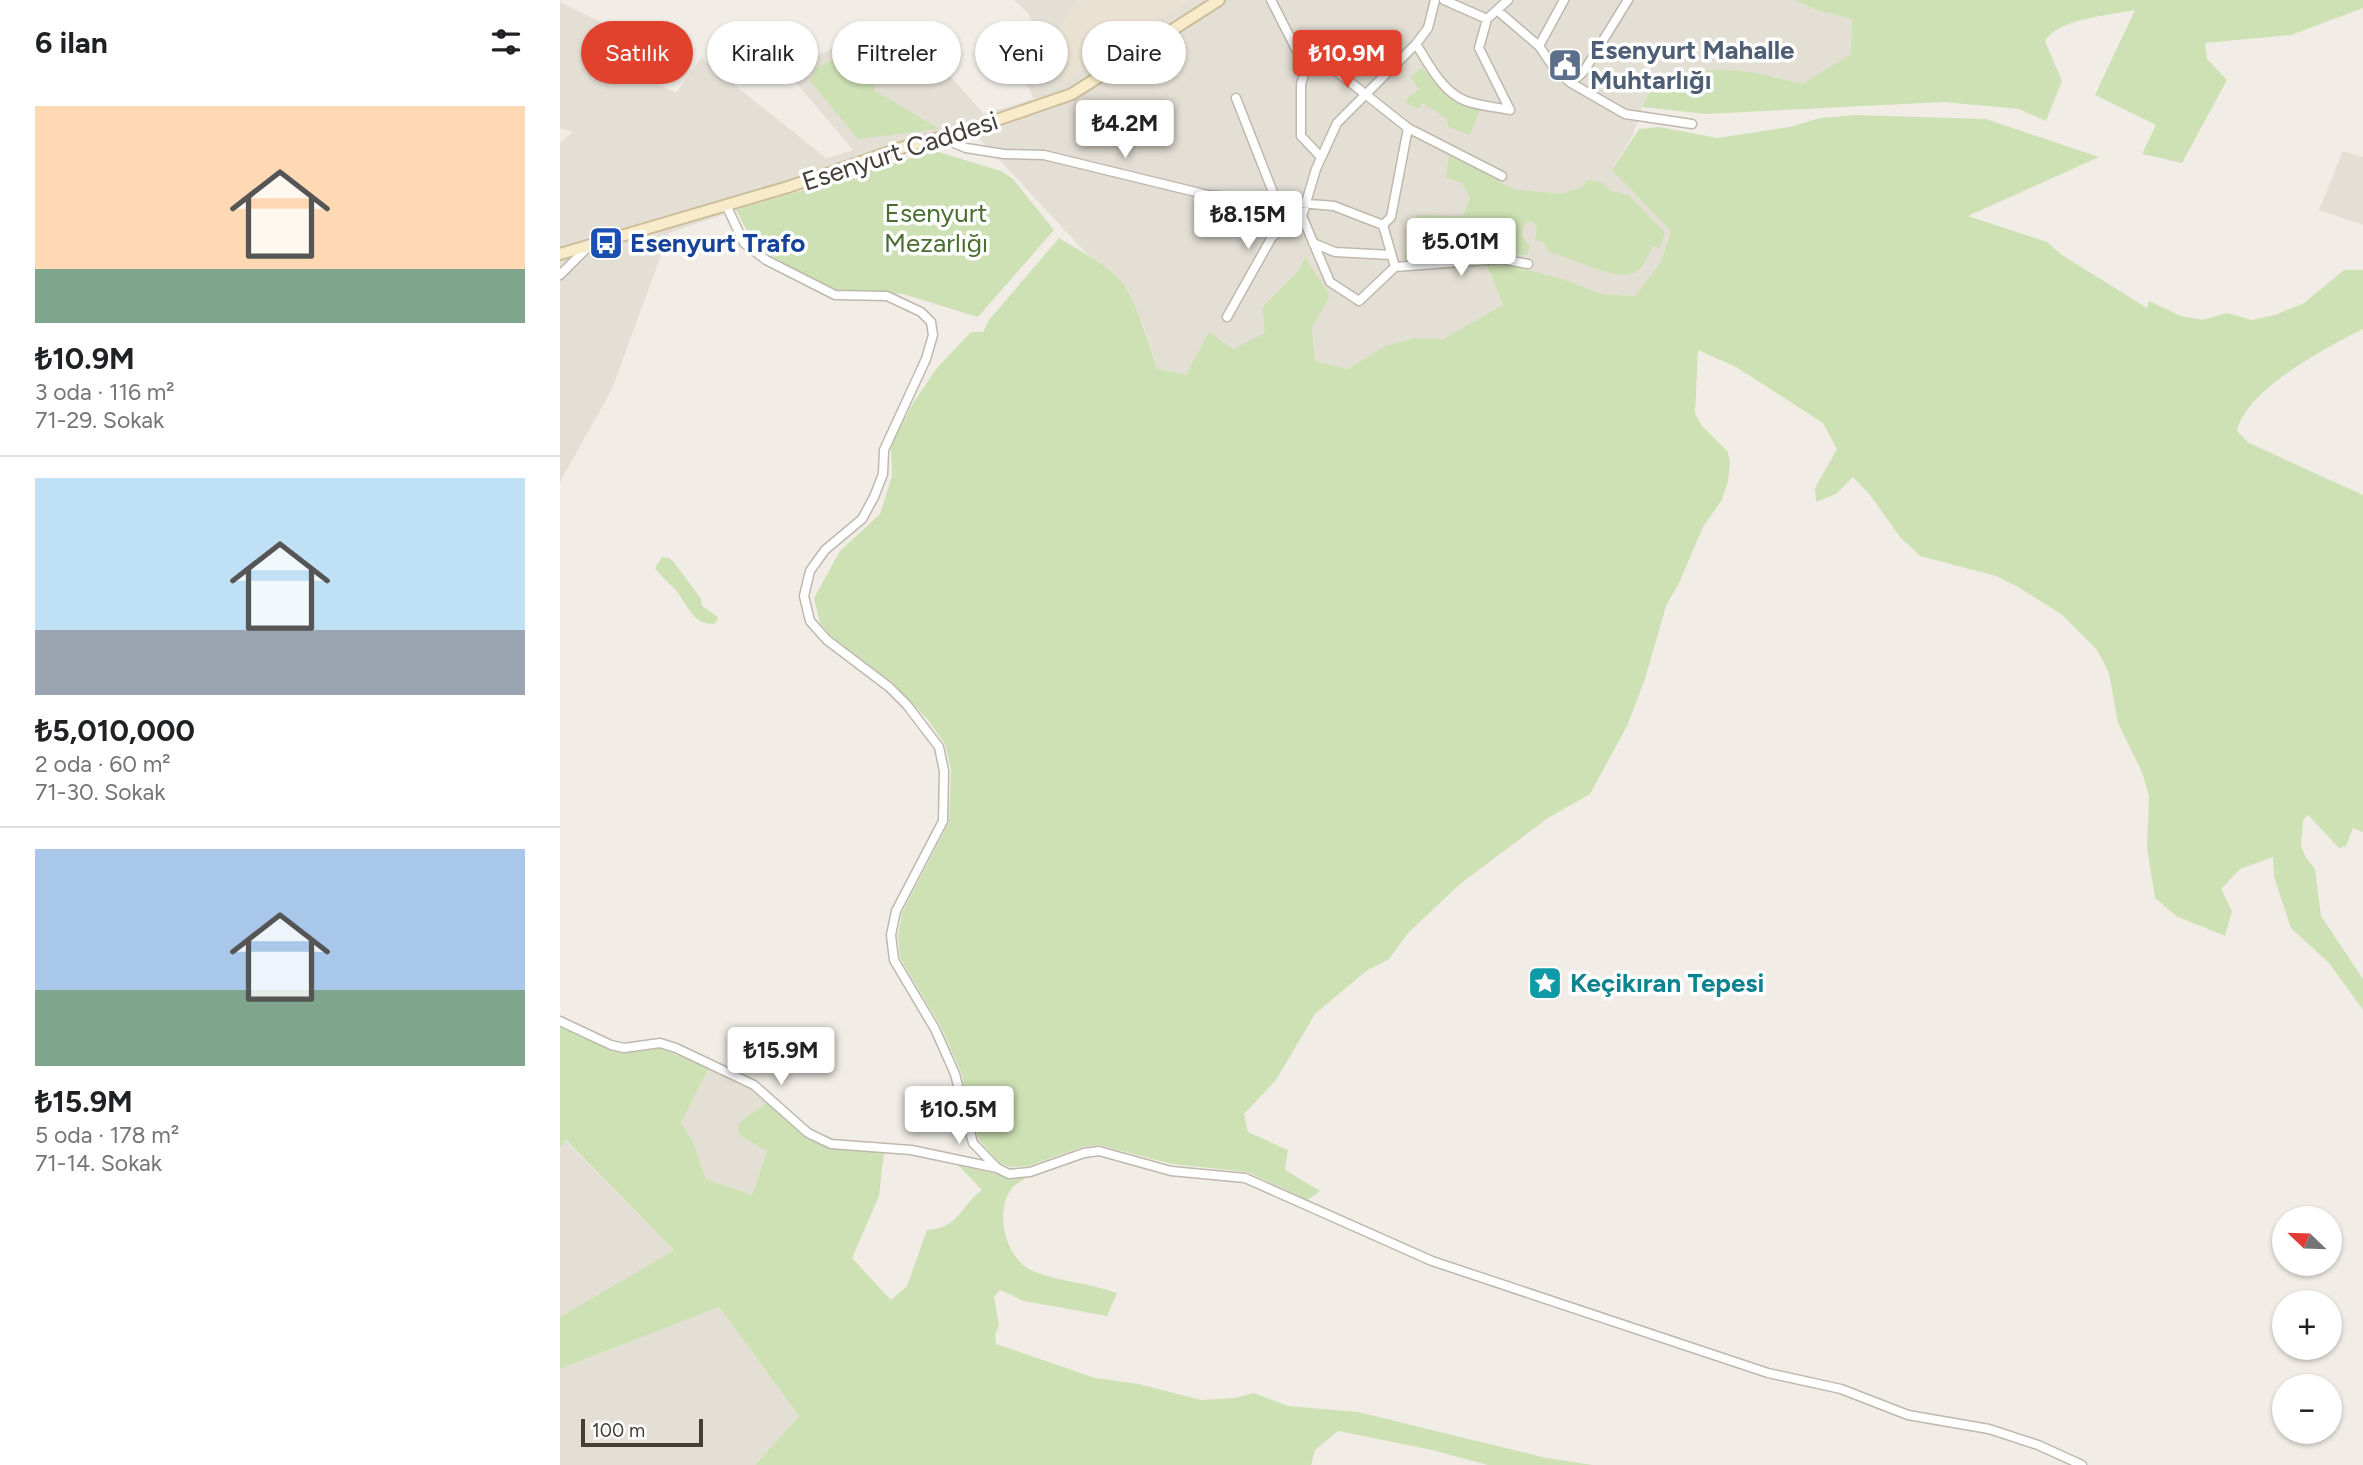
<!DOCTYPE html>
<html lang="tr">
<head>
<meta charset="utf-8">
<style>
	:root { --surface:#fff; --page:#f2f2f2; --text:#202124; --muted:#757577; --line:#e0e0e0; --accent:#e1422d }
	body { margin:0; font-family:Figtree,sans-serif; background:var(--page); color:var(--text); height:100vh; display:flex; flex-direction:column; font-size:26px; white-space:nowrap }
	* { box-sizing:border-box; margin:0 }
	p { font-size:23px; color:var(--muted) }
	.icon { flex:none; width:38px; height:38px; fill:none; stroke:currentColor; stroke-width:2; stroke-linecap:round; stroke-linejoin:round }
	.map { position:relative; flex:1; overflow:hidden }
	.drawer { display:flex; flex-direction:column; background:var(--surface); width:560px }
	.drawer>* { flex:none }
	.top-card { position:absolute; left:21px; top:21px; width:665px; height:63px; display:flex; gap:14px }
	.needle { width:46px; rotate:293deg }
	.buttons { position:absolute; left:1712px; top:1206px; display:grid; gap:14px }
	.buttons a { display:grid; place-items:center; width:70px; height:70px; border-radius:50%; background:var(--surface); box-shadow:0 2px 5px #0004; font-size:35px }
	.scale { position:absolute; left:21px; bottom:18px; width:122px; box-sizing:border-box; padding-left:7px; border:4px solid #433e36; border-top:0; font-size:19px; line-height:24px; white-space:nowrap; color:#433e36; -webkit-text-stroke:5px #fff; paint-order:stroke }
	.price { position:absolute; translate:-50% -60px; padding:0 16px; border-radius:7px; background:#fff; color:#222; font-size:23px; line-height:46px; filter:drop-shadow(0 2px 4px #0008) }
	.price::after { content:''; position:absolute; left:50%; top:42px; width:21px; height:16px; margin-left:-10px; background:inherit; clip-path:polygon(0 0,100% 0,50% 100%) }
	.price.current { background:var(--accent); color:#fff }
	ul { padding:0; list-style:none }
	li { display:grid; align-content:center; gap:14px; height:371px; padding:0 35px }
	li+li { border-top:2px solid var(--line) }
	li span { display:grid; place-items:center; height:217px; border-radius:0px; color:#555 }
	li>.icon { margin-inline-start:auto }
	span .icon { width:126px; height:126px; fill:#fffc; stroke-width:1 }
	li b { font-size:30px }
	h2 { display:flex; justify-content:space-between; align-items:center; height:84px; padding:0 35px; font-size:30px }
	.pill { padding:0 24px; border-radius:32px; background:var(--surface); box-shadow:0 2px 5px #0004; font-size:24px; line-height:63px }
	.pill.current { background:var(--accent); color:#fff }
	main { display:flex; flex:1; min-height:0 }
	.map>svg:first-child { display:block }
	.residential { fill:#e4dfd5 }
	.education { fill:#e9e1d2 }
	.green { fill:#cee1b4 }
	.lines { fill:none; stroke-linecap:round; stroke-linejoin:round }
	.street-casing { stroke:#beb8ad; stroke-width:11 }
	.secondary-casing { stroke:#ccbd9b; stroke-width:14 }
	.street { stroke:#fff; stroke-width:8 }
	.secondary { stroke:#f8ebc9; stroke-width:10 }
	.labels { text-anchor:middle; stroke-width:7; stroke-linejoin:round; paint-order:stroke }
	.service-label { font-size:26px; font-weight:bold; fill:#4e5e75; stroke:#fff; text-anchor:start }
	.street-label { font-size:26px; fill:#433e36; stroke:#fff }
	.park-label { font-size:26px; fill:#4a6e31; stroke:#fff }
	.transit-label { font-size:26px; font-weight:bold; fill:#164399; stroke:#fff; text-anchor:start }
	.culture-label { font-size:26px; font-weight:bold; fill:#0d838f; stroke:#fff; text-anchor:start }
</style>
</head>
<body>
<main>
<section class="drawer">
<h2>6 ilan<svg class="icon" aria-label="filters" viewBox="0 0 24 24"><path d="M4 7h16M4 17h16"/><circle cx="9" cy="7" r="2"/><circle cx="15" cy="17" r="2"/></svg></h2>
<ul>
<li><span style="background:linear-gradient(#ffd9b3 75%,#7fa58c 0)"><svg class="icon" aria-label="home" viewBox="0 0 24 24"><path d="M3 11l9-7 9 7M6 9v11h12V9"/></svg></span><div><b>₺10.9M</b><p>3 oda · 116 m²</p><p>71-29. Sokak</p></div></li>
<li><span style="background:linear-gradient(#bfe0f5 70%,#9aa5b1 0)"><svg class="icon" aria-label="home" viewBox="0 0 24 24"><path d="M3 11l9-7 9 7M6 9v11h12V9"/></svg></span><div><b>₺5,010,000</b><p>2 oda · 60 m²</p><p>71-30. Sokak</p></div></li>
<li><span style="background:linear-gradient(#a9c7e8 65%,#7fa58c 0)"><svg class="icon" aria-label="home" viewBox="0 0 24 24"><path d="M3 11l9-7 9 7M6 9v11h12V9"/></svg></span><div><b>₺15.9M</b><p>5 oda · 178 m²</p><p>71-14. Sokak</p></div></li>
</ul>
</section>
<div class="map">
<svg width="1803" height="1465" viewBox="0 0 1803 1465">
	<rect width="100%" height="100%" fill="#f1ede6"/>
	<path class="residential" d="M 454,0 L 1234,0 L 1256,10 L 1292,18 L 1292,54 L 1242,84 L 1214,76 L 1095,86 L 1082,107 L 1073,135 L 1052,170 L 1111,231 L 1101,262 L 1075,296 L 1042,294 L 1003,279 L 926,265 L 943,305 L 883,339 L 853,338 L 825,346 L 788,369 L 755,361 L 752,328 L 770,296 L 740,269 L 702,307 L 706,333 L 627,375 L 597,368 L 584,326 L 560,280 L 526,253 L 419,138 L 381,142 L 109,233 L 52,389 L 0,482 L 0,143 L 13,132 L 0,128 L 0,2 L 61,32 L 51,62 L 116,93 L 141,58 L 266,158 L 293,150 L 233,79 L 244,63 L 315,26 L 381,66 L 424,114 L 474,99 L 458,69 L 483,46 L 468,13 Z
		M 1783,151 L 1803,157 L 1803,225 L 1759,210 Z
		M 149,1068 L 192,1088 L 209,1102 L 189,1115 L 179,1135 L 207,1151 L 192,1195 L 146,1179 L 133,1142 L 121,1123 Z
		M 5,1140 L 114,1250 L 0,1317 L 0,1147 Z
		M 159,1307 L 239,1416 L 195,1465 L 0,1465 L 0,1369 Z"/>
	<path class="education" d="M 517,0 L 629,0 L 506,82 L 487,48 Z"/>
	<path class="green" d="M 1234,0 L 1803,0 L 1803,8 L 1731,35 L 1645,43 L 1647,59 L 1667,80 L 1622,163 L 1582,154 L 1596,125 L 1535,95 L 1575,10 C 1551,15 1497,19 1485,41 L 1502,81 L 1486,121 L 1459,109 L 1384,102 L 1146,114 L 1082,107 C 1086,100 1091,88 1097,85 C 1141,60 1197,71 1242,84 L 1291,54 L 1292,19 L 1256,10 Z
		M 313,42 L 347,57 L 338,73 L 323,66 L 314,90 L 379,129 L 298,139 L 250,81 L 257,67 Z
		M 862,68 L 884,89 L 920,110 L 910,135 L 888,127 L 887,119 L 862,103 L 859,109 L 844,102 L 859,89 L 850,77 Z
		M 1296,115 L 1426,119 L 1539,157 L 1408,216 L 1487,242 L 1502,255 L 1587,308 L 1589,301 L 1621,316 L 1643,320 L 1667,313 L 1692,320 L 1715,315 L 1744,303 L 1784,270 L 1803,270 L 1803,329 C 1767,347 1685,390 1677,431 L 1689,443 L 1803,495 L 1803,832 L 1793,828 L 1786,846 L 1779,848 L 1748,815 L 1743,820 L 1741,846 L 1746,858 L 1755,869 L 1761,916 L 1803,979 L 1803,1010 L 1769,963 L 1731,928 L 1714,877 L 1713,857 L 1680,869 L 1661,889 L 1672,911 L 1665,936 L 1616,916 L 1595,898 L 1587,848 L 1589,796 L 1582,772 L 1558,723 L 1549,673 L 1537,650 L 1501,614 L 1458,587 L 1436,576 L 1360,556 L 1340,537 L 1310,495 L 1293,477 L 1276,494 L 1256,502 L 1255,488 L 1277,449 L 1263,423 L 1176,367 L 1138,350 L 1135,414 L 1142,426 L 1168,452 L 1170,463 L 1168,481 L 1162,500 L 1143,527 L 1119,583 L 1106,606 L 1085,679 L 1067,726 L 1030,794 L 988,818 L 900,884 L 849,932 L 829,959 L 806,971 L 755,1014 L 716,1080 L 684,1114 L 688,1132 L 728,1150 L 725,1170 L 760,1191 L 748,1200 L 687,1172 L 612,1164 L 539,1145 L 523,1147 L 468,1166 L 450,1167 L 440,1163 L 419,1140 L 401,1072 L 381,1027 L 340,958 L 338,936 L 342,913 L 389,822 L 391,770 L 385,744 L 368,720 L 333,683 L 271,636 L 260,623 L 254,598 L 280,551 L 320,514 L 332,476 L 331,445 L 352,405 L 376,369 L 411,332 L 423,332 L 429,320 L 499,238 C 519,250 541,262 558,278 C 575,295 589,344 597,368 L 626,375 L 649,332 L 673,349 L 705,333 L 702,307 L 740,269 L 745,257 L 770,296 L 752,328 L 755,361 L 788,369 L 825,346 L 854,338 L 883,339 L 943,305 L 926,264 L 951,266 L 1003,279 L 1042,294 L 1075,296 L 1101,262 L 1111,231 L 1052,170 L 1079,129 L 1100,127 L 1157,138 L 1230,127 L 1260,118 Z
		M 375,151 L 441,171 L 452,178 L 494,230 L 418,317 L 343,294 L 271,291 L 195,246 L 176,210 Z
		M 889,154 L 953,189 L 999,194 L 1020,188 L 1028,180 L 1041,182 L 1051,191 L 1070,196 L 1105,233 L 1099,248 L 1093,246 C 1089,253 1085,265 1079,270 C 1058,286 1014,256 989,253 L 984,242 L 975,240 L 977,225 L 970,221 L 962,227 L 962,236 L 970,246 L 967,255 L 933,252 L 891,256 L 876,241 L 863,242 L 858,259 L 843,260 L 857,215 L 903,216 L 910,198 L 902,183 L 886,177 Z
		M 102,557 L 109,558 L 114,562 L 141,599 L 142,606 L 158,617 L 156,623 C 135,629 126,602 115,589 C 108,582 101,576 95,568 Z
		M 0,1026 L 50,1049 L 64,1052 L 100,1048 L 149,1068 L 121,1123 L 133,1142 L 146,1179 L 192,1195 L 207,1151 L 179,1135 L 178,1125 L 189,1115 L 209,1102 L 246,1137 L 269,1148 L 324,1151 L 319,1196 L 292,1258 L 331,1300 L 347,1286 L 367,1230 C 400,1228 399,1207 422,1190 L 398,1165 C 422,1171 446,1178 470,1176 C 465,1179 456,1183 452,1188 C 434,1211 445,1260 473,1271 C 500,1282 530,1283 557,1293 L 547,1316 L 464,1301 L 440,1290 L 434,1297 L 439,1325 L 435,1335 L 436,1344 L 535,1378 L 579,1384 L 641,1400 L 675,1398 L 694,1393 L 728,1406 L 798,1412 L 986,1458 L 1033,1465 L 928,1465 L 872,1450 L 778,1431 L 755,1450 L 751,1465 L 195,1465 L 239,1416 L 159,1307 L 0,1369 L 0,1317 L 114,1250 L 6,1140 L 0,1147 Z"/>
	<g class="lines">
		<g class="street-casing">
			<path id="street" d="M 711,0 L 736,49 L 776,71 L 848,128 L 942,176
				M 884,0 L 927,19
				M 948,0 L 927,19 L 919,48 L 950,110
				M 938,11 L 979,46 L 994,68 L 1011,83 L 1065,114 L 1132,124
				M 856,44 C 869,64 882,92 906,101 C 920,106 936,107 950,110
				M 979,46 L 1004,0
				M 750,58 L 741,84 L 741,136 L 761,157
				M 1011,83 L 1024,71 L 1068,0
				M 676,98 L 716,200
				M 380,137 L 406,148 L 444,154 L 484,155 L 648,195 L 774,206 L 823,225
				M 166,205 L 184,243 L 206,260 L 275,295 L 327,296 L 361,312 L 371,322 L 373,335 L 366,359 L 324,450 L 323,474 L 314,497 L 302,519 L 265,550 L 250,571 L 244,596 L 250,621 L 267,640 L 329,687 L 347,705 L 379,747 L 384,771 L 383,821 L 336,911 L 331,935 L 334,960 L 375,1029 L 395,1074 L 413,1143 L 437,1168 L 449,1174 L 470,1172 L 524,1153 L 539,1151 L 611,1171 L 685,1178 L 872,1261 L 1208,1373 L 1281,1389 L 1348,1415 L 1429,1429 L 1478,1445 L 1522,1465
				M 823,225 L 831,217 L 848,128
				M 823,225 L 835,267
				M 753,243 L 775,252 L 831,255
				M 835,267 L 799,301 L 770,282 L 742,216 L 756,169 L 777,123 L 856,44 L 868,28 L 875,0
				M 835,267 L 941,259 L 968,264
				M 0,275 L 28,247
				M 667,317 L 712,237 L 742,216
				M 0,1021 L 51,1045 L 64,1048 L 100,1043 L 116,1048 L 194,1085 L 248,1133 L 271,1144 L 351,1150 L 437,1168"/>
		</g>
		<g class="secondary-casing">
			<path id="secondary" d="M 0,254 L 228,187 L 347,146 L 402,132 L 512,94 L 659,0"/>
		</g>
		<use href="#street" class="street"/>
		<use href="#secondary" class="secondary"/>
	</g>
	<defs>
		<g id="civic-square" transform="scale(1.75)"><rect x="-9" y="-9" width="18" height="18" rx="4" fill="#5c6f8a" stroke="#fff"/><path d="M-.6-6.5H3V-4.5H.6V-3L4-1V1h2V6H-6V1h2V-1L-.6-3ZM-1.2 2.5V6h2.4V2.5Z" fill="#fff"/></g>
		<g id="bus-square" transform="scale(1.75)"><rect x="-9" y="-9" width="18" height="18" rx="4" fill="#1a4fb4" stroke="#fff"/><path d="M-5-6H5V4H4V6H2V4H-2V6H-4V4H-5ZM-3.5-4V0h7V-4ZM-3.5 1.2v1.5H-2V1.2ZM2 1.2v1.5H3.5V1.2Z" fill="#fff"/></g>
		<g id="sight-square" transform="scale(1.75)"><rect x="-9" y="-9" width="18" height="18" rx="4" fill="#0f9aa8" stroke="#fff"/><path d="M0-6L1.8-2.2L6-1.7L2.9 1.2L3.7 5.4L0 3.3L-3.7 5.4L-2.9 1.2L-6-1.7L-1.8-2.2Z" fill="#fff"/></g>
	</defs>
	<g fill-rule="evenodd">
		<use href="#civic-square" x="1005" y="65"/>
		<use href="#bus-square" x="46" y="243"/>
		<use href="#sight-square" x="985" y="983"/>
	</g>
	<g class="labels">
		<g class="service-label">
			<text x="1030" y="59">Esenyurt Mahalle<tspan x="1030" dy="30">Muhtarlığı</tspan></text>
		</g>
		<g class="street-label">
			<text transform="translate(340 151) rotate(-18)" y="9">Esenyurt Caddesi</text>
		</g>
		<g class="park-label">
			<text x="376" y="222">Esenyurt<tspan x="376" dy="30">Mezarlığı</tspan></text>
		</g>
		<g class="transit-label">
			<text x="70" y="252">Esenyurt Trafo</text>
		</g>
		<g class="culture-label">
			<text x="1010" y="992">Keçikıran Tepesi</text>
		</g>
	</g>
</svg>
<div class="buttons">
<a><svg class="needle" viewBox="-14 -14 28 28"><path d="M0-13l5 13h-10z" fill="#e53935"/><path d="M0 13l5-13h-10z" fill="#757577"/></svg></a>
<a>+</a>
<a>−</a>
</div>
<div class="scale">100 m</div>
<b class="price current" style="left:787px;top:90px">₺10.9M</b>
<b class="price" style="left:565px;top:160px">₺4.2M</b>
<b class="price" style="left:688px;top:251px">₺8.15M</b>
<b class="price" style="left:901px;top:278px">₺5.01M</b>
<b class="price" style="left:221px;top:1087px">₺15.9M</b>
<b class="price" style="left:399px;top:1146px">₺10.5M</b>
<div class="top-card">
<a class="pill current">Satılık</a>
<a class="pill">Kiralık</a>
<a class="pill">Filtreler</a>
<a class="pill">Yeni</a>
<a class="pill">Daire</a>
</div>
</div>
</main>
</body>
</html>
